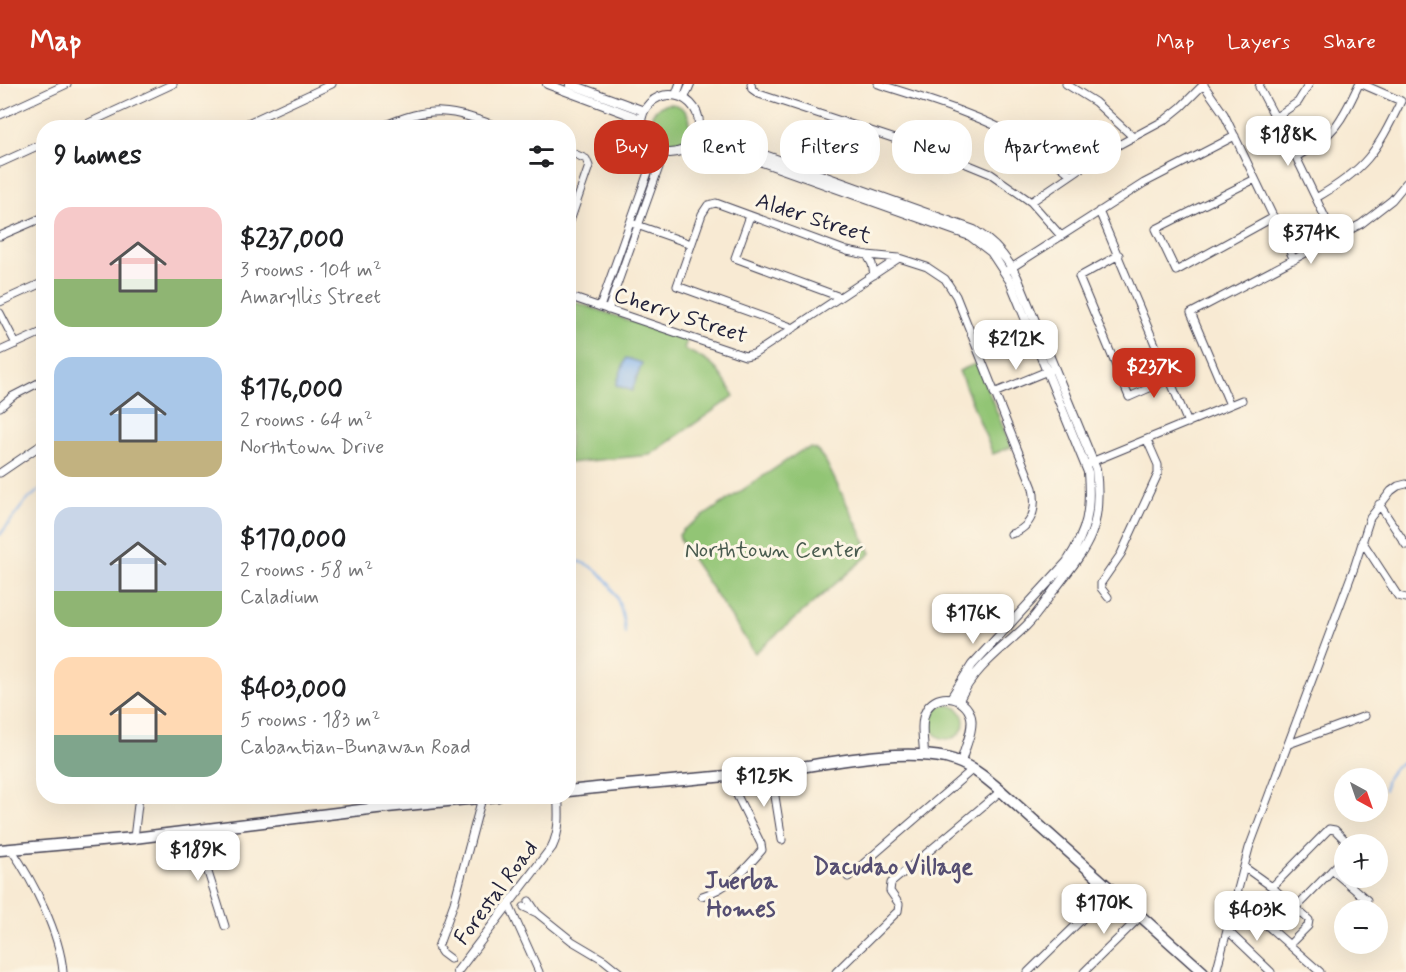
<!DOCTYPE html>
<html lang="en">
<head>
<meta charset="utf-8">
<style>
	:root { --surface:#fff; --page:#f2f2f2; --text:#202124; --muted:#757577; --accent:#c8321e }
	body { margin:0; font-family:Mynerve,sans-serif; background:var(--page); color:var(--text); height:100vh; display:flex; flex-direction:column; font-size:22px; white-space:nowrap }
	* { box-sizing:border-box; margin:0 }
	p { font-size:20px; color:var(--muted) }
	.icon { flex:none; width:33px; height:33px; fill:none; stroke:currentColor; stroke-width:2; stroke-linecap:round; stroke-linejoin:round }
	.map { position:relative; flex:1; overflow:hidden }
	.details { position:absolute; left:36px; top:36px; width:540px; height:684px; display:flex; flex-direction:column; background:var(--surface); border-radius:24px; box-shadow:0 6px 24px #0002 }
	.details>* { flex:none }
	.top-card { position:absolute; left:594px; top:36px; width:570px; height:54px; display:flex; gap:12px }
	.needle { width:39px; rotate:140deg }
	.tools { position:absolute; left:1334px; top:684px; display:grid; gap:12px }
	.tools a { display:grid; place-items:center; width:54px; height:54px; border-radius:50%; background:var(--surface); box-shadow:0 6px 24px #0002; font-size:30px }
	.price { position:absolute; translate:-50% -51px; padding:0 14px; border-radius:12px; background:#fff; color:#222; font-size:20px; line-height:39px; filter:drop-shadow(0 2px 3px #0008) }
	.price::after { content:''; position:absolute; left:50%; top:36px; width:18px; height:14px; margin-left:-9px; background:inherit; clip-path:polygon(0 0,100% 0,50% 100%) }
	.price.current { background:var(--accent); color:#fff }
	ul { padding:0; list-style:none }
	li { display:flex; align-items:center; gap:18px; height:150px; padding:0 18px }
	li span { display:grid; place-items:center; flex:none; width:168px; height:120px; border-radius:18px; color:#555 }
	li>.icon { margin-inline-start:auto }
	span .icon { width:72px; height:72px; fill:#fffc; stroke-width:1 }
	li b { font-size:26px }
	h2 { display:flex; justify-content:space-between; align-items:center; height:72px; padding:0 18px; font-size:26px }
	.pill { padding:0 21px; border-radius:24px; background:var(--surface); box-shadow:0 6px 24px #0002; font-size:21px; line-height:54px }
	.pill.current { background:var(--accent); color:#fff }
	header { display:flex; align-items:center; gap:36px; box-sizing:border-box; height:84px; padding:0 30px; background:var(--accent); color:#fff }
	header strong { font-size:28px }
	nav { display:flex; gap:33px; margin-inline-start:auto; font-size:21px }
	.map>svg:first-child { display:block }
	.green { fill:#92c575; stroke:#5a7458; stroke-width:1.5 }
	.water { fill:#82b2ed; stroke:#526a94; stroke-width:1.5 }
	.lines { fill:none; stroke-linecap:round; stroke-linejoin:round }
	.stream { stroke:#82b2ed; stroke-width:2 }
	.minor-casing { stroke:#424052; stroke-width:9 }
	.tertiary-casing { stroke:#424052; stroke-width:10 }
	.primary-casing { stroke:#424052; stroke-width:13 }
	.minor { stroke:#fff; stroke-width:7 }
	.tertiary { stroke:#fff; stroke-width:8 }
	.primary { stroke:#fff; stroke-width:10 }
	.labels { text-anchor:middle; stroke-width:6; stroke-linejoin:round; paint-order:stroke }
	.street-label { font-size:22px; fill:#22223b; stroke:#fcf5e5 }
	.park-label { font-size:22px; fill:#495b4f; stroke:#fcf5e5 }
	.neighbourhood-label { font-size:24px; font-weight:bold; fill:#554e72; stroke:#fcf5e5 }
</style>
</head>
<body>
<header>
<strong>Map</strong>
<nav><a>Map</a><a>Layers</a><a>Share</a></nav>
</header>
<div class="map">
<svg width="1406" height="888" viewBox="0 0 1406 888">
	<rect width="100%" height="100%" fill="#fcf5e5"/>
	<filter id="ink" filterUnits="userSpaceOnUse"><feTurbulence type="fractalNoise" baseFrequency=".0167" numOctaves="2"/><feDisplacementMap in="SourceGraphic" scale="12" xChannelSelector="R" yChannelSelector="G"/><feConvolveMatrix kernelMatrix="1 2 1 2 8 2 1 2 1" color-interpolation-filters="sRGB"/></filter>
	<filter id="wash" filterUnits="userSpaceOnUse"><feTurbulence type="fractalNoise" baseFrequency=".008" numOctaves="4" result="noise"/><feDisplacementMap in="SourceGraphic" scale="24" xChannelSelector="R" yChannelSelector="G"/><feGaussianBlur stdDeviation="1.35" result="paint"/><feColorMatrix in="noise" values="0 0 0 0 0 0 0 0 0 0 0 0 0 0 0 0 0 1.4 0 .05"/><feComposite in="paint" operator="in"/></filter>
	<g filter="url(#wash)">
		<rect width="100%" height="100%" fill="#f8ead3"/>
		<path class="green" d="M650 40a20 20 0 1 1 40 0a20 20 0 1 1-40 0Z
			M 569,216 L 687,256 L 684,265 C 714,279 718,284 734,312 L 650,371 L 569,379 Z
			M 977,279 L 1011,363 L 993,370 L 959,287 Z
			M 811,364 L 817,366 L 826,378 L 871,469 L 755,569 L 682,460 L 679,451 L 684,445 L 801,367 Z
			M930 638a17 17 0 1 1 34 0a17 17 0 1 1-34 0Z"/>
		<path class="water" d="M 626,274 L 642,279 L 632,307 L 616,301 Z"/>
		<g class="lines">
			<path class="stream" d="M 0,451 L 25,418 L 44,402
				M 568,476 C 605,478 623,516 625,549
				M 1385,706 C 1385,690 1395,684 1406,675"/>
		</g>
	</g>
	<g filter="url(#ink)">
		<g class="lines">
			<g class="minor-casing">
				<path id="minor" d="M 751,0 L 752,5 L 759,10 L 947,72 L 991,90 L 1031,118 L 1061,152
					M 878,0 C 927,15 990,34 1033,62 C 1046,70 1058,80 1070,90
					M 1066,0 L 1095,18 L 1133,53
					M 1203,0 L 1224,30 L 1294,176
					M 1260,0 L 1259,3 L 1296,73 L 1335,154
					M 0,31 L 67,0
					M 1276,33 L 1298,18 L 1309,0
					M 78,44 L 173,0
					M 237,44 L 332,0
					M 379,44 C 432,20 450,25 502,44
					M 568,67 L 586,75 L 589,82 L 568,143
					M 1296,73 C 1334,52 1341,38 1359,0
					M 0,79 L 44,59
					M 1255,95 L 1156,145 L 1176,187 L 1274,133
					M 1316,114 C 1366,85 1376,69 1401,17 L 1362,0
					M 1031,118 L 1100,71 L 1165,36 L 1181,23 L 1204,0
					M 1099,127 L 1188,339
					M 750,132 L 735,174 L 840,213
					M 634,140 L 691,160
					M 0,152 L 44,133
					M 867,171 L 872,180 L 874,191
					M 1119,171 L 1079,193 L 1129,313 L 1170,295
					M 1005,188 L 1144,99 L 1235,52
					M 568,212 L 745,272 L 754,270 L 899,174
					M 0,218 L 44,198
					M 600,223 L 656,66
					M 608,226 L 664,69
					M 0,229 L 16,260
					M 794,244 L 677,202 L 702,130 L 708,121 L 716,119 L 847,167 L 867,171 L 899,174 L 927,183 L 945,195 L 956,212 L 1033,404 C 1037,424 1033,443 1011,450
					M 0,267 L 44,247
					M 994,309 L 1050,286
					M 1230,321 L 1191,229 L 1361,140 L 1392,116 L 1406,99
					M 0,323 L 13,312 L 44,296
					M 1089,379 L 1242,316
					M 0,389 L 44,359
					M 1379,420 L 1406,461
					M 1362,457 L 1398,512 L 1406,514
					M 1108,513 L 1101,504 L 1101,499 L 1121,470 L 1158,390 L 1158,381 L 1147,356
					M 1289,660 L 1365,632
					M 771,687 L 782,756
					M 195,747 L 225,842
					M 134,754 L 139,712
					M 11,765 C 33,797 60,849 63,888
					M 1244,783 L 1272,803 L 1309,836 L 1308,842 L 1289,861
					M 1377,784 L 1380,786
					M 1332,786 L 1367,816
					M 848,793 L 973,685
					M 1272,803 L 1329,745 L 1335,746 L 1349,760
					M 702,812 C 729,804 744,787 762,766 L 761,760 L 727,691
					M 1236,814 L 1320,888
					M 529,817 L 537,829
					M 509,821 L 539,888
					M 524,823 L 537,829 L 572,857 L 604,876 L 619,888
					M 1295,824 L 1344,774
					M 1227,846 L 1271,888
					M 450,875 L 442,869 L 438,863 L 454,819 L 482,714
					M 836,888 L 898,827 L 899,820 L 890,807 L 891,799 L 1001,707
					M 1028,888 L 1112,806
					M 1084,888 L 1141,832
					M 1216,888 L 1249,764 L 1354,484 L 1370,434 L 1391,407 L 1398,402 L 1406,400"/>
			</g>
			<g class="tertiary-casing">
				<path id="tertiary" d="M 547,0 L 641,35
					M 570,0 L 644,27
					M641 40a29 29 0 1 1 58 0a29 29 0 1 1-58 0Z
					M 676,11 L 680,0
					M 684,14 L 690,0
					M 698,47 L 974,146 C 993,158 1007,173 1017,193 L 1096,385 C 1103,445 1089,461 1054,506 C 1045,518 1037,531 1026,542 C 1001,566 974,584 959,616
					M 695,54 L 970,152 L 991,168 L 1010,197 L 1088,388 C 1091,427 1088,445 1067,478 L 972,581 L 951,614
					M 924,671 C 924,658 920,641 925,629 C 933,607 966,610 971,633 C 974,646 964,665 961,679
					M 457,888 L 552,763 C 560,746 559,731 558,712"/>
			</g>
			<g class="primary-casing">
				<path id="primary" d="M 568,707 C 637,699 705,695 774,687 C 827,680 894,664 946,674 C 968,679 985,693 1001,707 L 1203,888
					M 0,766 L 134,754 L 377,724 L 498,712"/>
			</g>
			<use href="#minor" class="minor"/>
			<use href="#tertiary" class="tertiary"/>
			<use href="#primary" class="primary"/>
		</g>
	</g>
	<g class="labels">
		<g class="street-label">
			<text transform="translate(814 133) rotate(18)" y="8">Alder Street</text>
			<text transform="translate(681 230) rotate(18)" y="8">Cherry Street</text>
			<text transform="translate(495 808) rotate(-53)" y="8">Forestal Road</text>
		</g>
		<g class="park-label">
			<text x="774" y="473">Northtown Center</text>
		</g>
		<g class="neighbourhood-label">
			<text x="893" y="790">Dacudao Village</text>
			<text x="741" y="804">Juerba<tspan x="741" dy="28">Homes</tspan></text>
		</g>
	</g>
</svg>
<div class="tools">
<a><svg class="needle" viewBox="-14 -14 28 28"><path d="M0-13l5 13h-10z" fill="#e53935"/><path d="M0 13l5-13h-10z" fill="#757577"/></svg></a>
<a>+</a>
<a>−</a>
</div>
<b class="price" style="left:1288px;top:83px">$188K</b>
<b class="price" style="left:1311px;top:181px">$374K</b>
<b class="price" style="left:1016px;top:287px">$212K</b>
<b class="price current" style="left:1154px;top:315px">$237K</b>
<b class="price" style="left:973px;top:561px">$176K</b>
<b class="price" style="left:764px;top:724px">$125K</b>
<b class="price" style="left:198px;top:798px">$189K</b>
<b class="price" style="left:1104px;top:851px">$170K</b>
<b class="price" style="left:1257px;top:858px">$403K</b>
<div class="top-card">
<a class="pill current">Buy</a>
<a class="pill">Rent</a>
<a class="pill">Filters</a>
<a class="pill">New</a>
<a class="pill">Apartment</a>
</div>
<section class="details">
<h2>9 homes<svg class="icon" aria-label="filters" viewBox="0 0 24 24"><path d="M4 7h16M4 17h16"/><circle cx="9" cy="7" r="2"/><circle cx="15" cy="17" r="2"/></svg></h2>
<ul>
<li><span style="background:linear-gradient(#f6c9c9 60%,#8fb573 0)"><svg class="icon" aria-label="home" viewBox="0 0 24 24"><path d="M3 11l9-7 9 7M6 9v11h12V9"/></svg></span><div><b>$237,000</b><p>3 rooms · 104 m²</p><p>Amaryllis Street</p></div></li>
<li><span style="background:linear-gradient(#a9c7e8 70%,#c2b280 0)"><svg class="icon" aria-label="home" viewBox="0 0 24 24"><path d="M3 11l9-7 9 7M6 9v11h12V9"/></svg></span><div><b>$176,000</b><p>2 rooms · 64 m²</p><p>Northtown Drive</p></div></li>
<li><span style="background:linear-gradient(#c9d6e8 70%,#8fb573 0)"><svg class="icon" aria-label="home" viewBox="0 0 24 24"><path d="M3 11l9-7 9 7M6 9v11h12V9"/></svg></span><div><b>$170,000</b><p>2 rooms · 58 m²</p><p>Caladium</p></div></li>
<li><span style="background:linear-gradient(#ffd9b3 65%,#7fa58c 0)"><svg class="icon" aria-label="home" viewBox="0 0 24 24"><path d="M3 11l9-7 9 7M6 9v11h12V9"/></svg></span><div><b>$403,000</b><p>5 rooms · 183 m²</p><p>Cabantian-Bunawan Road</p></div></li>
</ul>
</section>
</div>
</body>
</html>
